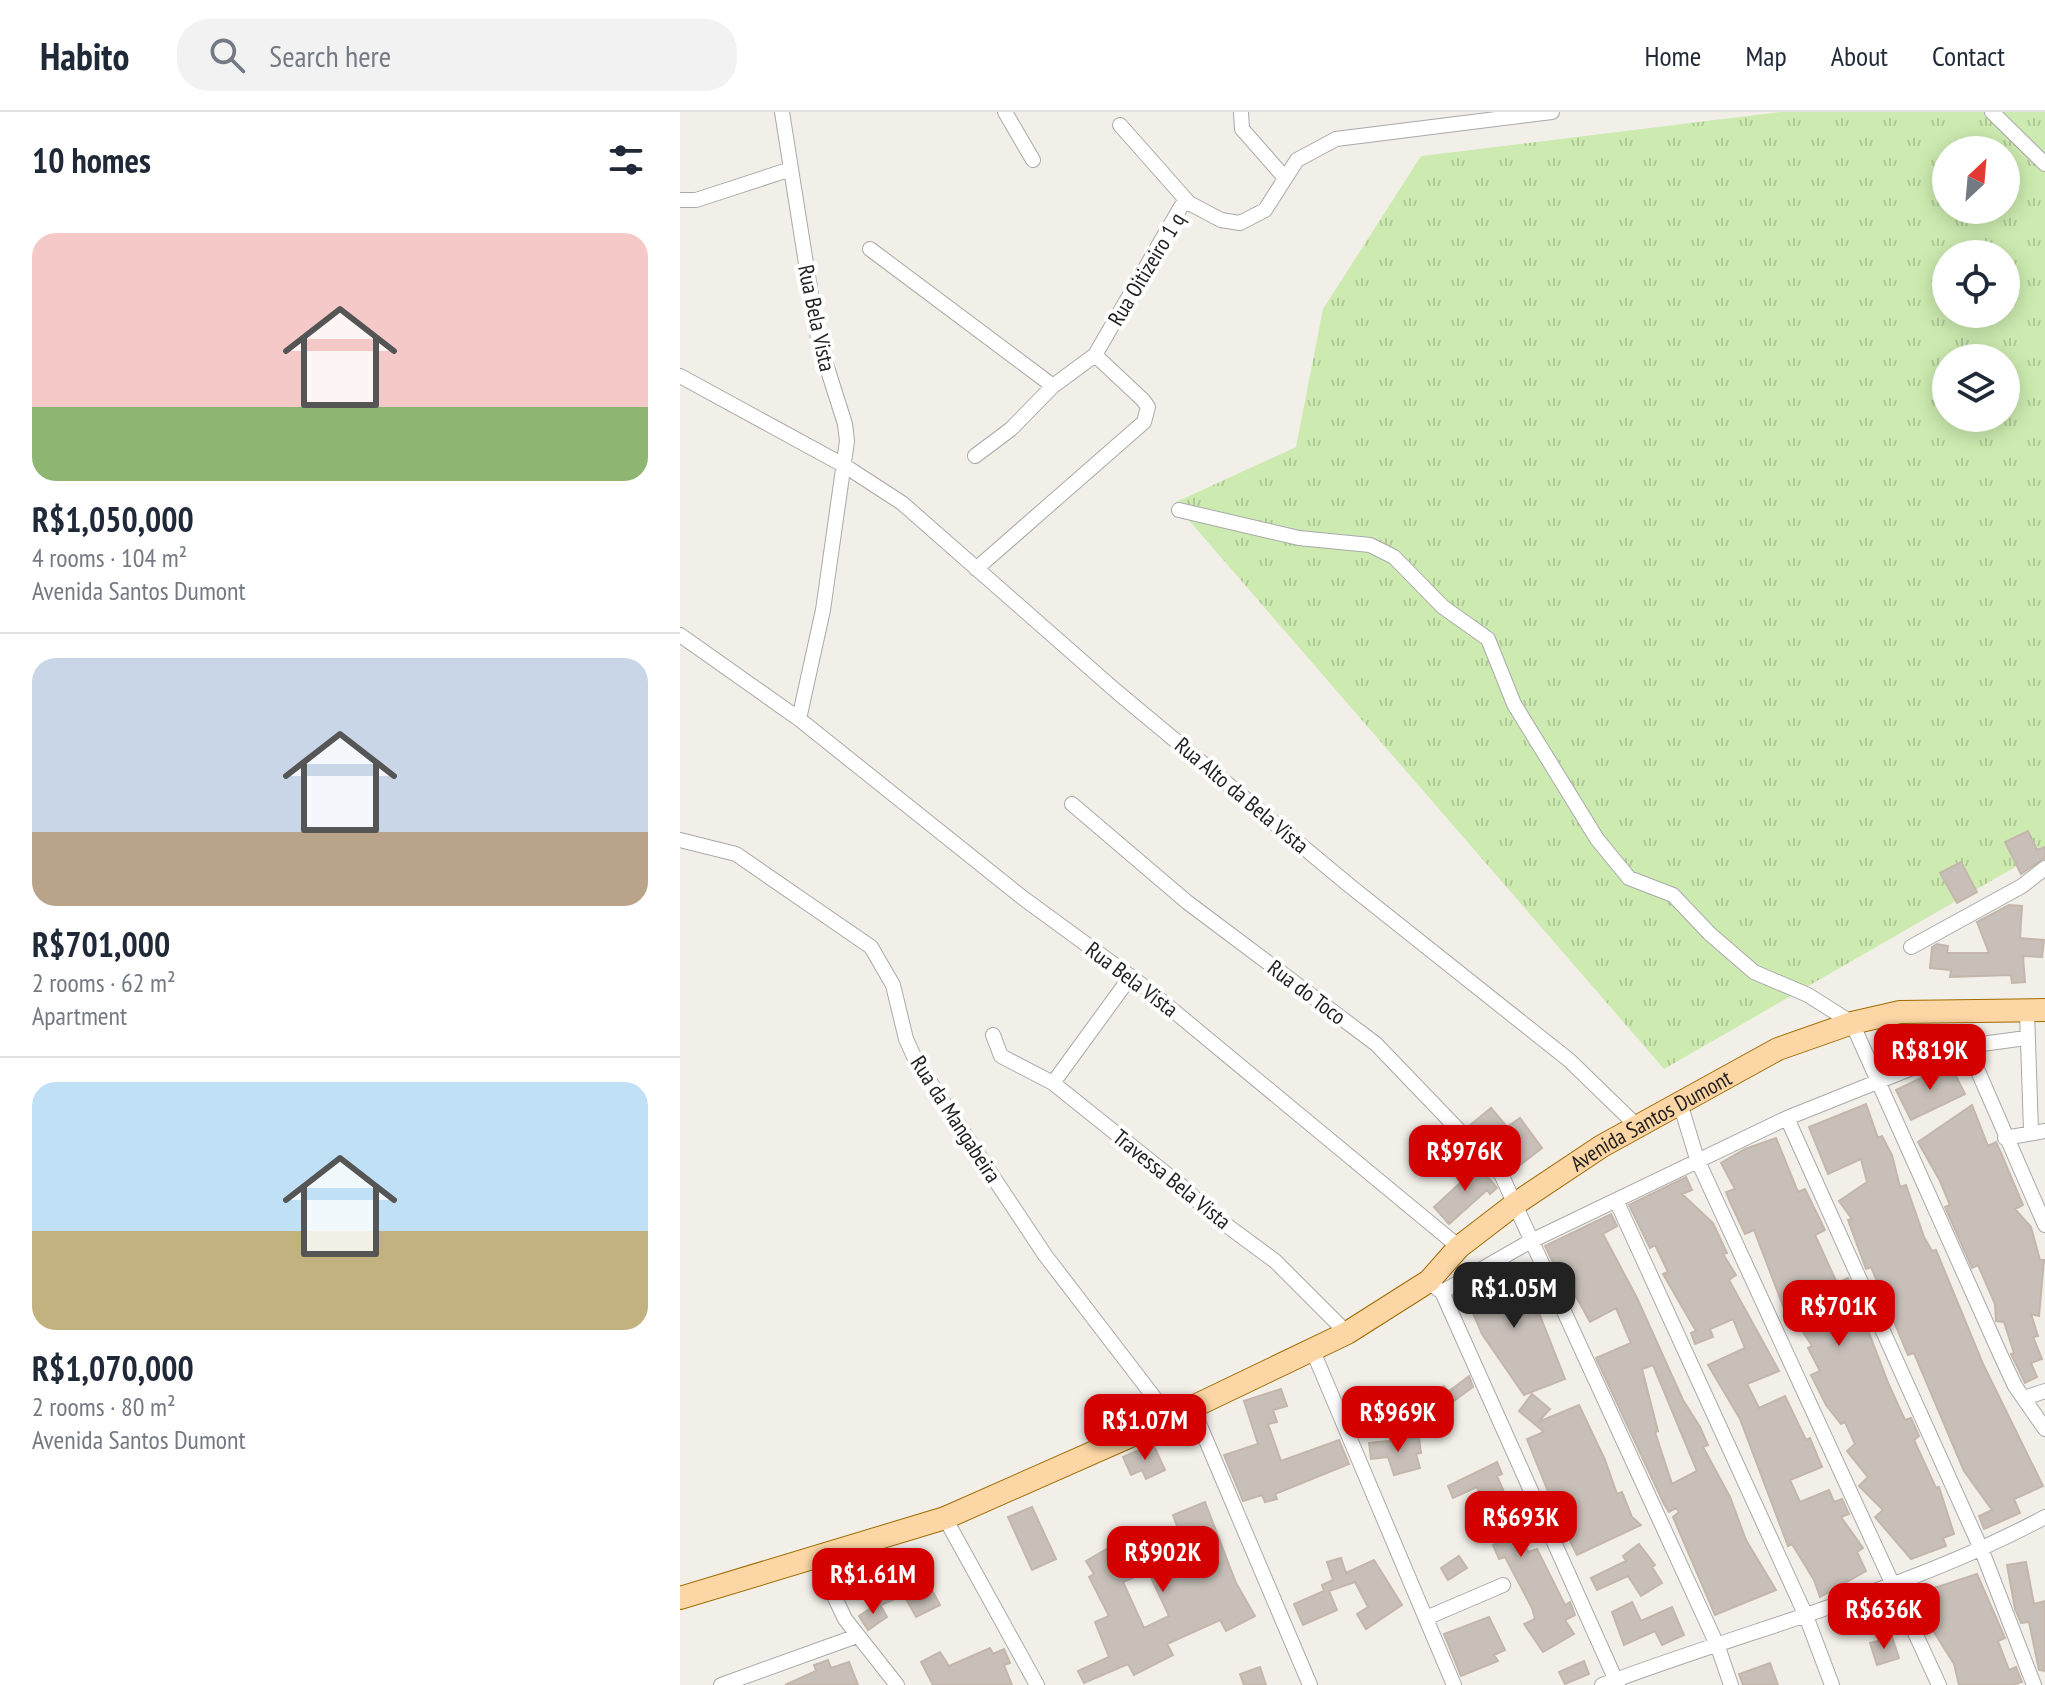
<!DOCTYPE html>
<html lang="en">
<head>
<meta charset="utf-8">
<style>
	:root { --surface:#fff; --page:#f2f2f3; --text:#1f2937; --muted:#747a83; --line:#e0e1e3; --accent:#d40000 }
	body { margin:0; font-family:"PT Sans Narrow",sans-serif; background:var(--page); color:var(--text); height:100vh; display:flex; flex-direction:column; font-size:30px; white-space:nowrap }
	* { box-sizing:border-box; margin:0 }
	p { font-size:26px; color:var(--muted) }
	.icon { flex:none; width:44px; height:44px; fill:none; stroke:currentColor; stroke-width:2; stroke-linecap:round; stroke-linejoin:round }
	.map { position:relative; flex:1; overflow:hidden }
	.side { display:flex; flex-direction:column; background:var(--surface); width:680px }
	.side>* { flex:none }
	.needle { width:52px; rotate:26deg }
	.fabs { position:absolute; left:1252px; top:24px; display:grid; gap:16px }
	.fabs a { display:grid; place-items:center; width:88px; height:88px; border-radius:50%; background:var(--surface); box-shadow:0 4px 20px #0003; font-size:40px }
	.price { position:absolute; translate:-50% -68px; padding:0 18px; border-radius:16px; background:var(--accent); color:#fff; font-size:26px; line-height:52px; filter:drop-shadow(0 2px 4px #0008) }
	.price::after { content:''; position:absolute; left:50%; top:48px; width:24px; height:18px; margin-left:-12px; background:inherit; clip-path:polygon(0 0,100% 0,50% 100%) }
	.price.active { background:#222; color:#fff }
	ul { padding:0; list-style:none }
	li { display:grid; align-content:center; gap:16px; height:424px; padding:0 32px }
	li+li { border-top:2px solid var(--line) }
	li span { display:grid; place-items:center; height:248px; border-radius:24px; color:#555 }
	li>.icon { margin-inline-start:auto }
	span .icon { width:144px; height:144px; fill:#fffc; stroke-width:1 }
	li b { font-size:34px }
	h2 { display:flex; justify-content:space-between; align-items:center; height:96px; padding:0 32px; font-size:34px }
	header { display:flex; align-items:center; gap:48px; box-sizing:border-box; height:112px; padding:0 40px; background:var(--surface); border-bottom:2px solid var(--line) }
	header strong { font-size:38px }
	nav { display:flex; gap:44px; margin-inline-start:auto; font-size:28px }
	.search { width:560px; height:72px; background:var(--page); display:flex; align-items:center; gap:20px; box-sizing:border-box; padding:0 28px; border-radius:32px; color:var(--muted); font-size:30px }
	main { display:flex; flex:1; min-height:0 }
	.map>svg:first-child { display:block }
	.grass { fill:url(#grass-tufts); fill-rule:evenodd }
	.building { fill:#c7bfb8; stroke:#c4b6ab; stroke-width:2; fill-rule:evenodd }
	.lines { fill:none; stroke-linecap:round; stroke-linejoin:round }
	.minor-casing { stroke:#a9a9a9; stroke-width:16 }
	.primary-casing { stroke:#a06b00; stroke-width:24 }
	.minor { stroke:#fff; stroke-width:14 }
	.primary { stroke:#fcd6a4; stroke-width:22 }
	.labels { text-anchor:middle; stroke-width:8; stroke-linejoin:round; paint-order:stroke }
	.street-label { font-size:22px; fill:#222; stroke:#fff }
</style>
</head>
<body>
<header>
<strong>Habito</strong>
<div class="search"><svg class="icon" aria-label="search" viewBox="0 0 24 24"><circle cx="10" cy="10" r="6"/><path d="M15 15l6 6"/></svg>Search here</div>
<nav><a>Home</a><a>Map</a><a>About</a><a>Contact</a></nav>
</header>
<main>
<section class="side">
<h2>10 homes<svg class="icon" aria-label="filters" viewBox="0 0 24 24"><path d="M4 7h16M4 17h16"/><circle cx="9" cy="7" r="2"/><circle cx="15" cy="17" r="2"/></svg></h2>
<ul>
<li><span style="background:linear-gradient(#f6c9c9 70%,#8fb573 0)"><svg class="icon" aria-label="home" viewBox="0 0 24 24"><path d="M3 11l9-7 9 7M6 9v11h12V9"/></svg></span><div><b>R$1,050,000</b><p>4 rooms · 104 m²</p><p>Avenida Santos Dumont</p></div></li>
<li><span style="background:linear-gradient(#c9d6e8 70%,#b9a48a 0)"><svg class="icon" aria-label="home" viewBox="0 0 24 24"><path d="M3 11l9-7 9 7M6 9v11h12V9"/></svg></span><div><b>R$701,000</b><p>2 rooms · 62 m²</p><p>Apartment</p></div></li>
<li><span style="background:linear-gradient(#bfe0f5 60%,#c2b280 0)"><svg class="icon" aria-label="home" viewBox="0 0 24 24"><path d="M3 11l9-7 9 7M6 9v11h12V9"/></svg></span><div><b>R$1,070,000</b><p>2 rooms · 80 m²</p><p>Avenida Santos Dumont</p></div></li>
</ul>
</section>
<div class="map">
<svg width="1365" height="1573" viewBox="0 0 1365 1573">
	<defs>
		<pattern id="grass-tufts" width="24" height="20" patternUnits="userSpaceOnUse" patternTransform="scale(2)"><rect width="24" height="20" fill="#cdebb0"/><path d="M3 7l-1-3M5 7V3M7 7l1-3M15 17l-1-3M17 17v-4M19 17l1-3" fill="none" stroke="#b0c997"/></pattern>
	</defs>
	<rect width="100%" height="100%" fill="#f2efe9"/>
	<path class="grass" d="M 1101,0 L 1365,0 L 1365,738 L 984,957 L 494,391 L 616,335 L 643,197 L 741,44 ZM 1266,38 L 1326,38 L 1326,98 L 1266,98 ZM 1266,142 L 1326,142 L 1326,202 L 1266,202 ZM 1266,246 L 1326,246 L 1326,306 L 1266,306 Z"/>
	<path class="building" d="M 1348,719 L 1357,738 L 1365,735 L 1365,746 L 1341,762 L 1325,730 Z
		M 1281,750 L 1297,780 L 1277,791 L 1260,761 Z
		M 1329,793 L 1342,794 L 1340,826 L 1364,828 L 1362,845 L 1343,844 L 1345,870 L 1332,871 L 1331,863 L 1270,865 L 1271,858 L 1250,856 L 1252,835 L 1257,832 L 1268,834 L 1267,841 L 1309,841 L 1297,810 Z
		M 1270,952 L 1285,982 L 1231,1008 L 1216,978 Z
		M 1186,992 L 1198,1026 L 1202,1024 L 1212,1043 L 1220,1075 L 1226,1073 L 1244,1125 L 1252,1139 L 1256,1138 L 1303,1252 L 1363,1374 L 1334,1387 L 1340,1401 L 1304,1417 L 1299,1404 L 1312,1398 L 1284,1359 L 1234,1241 L 1228,1243 L 1191,1155 L 1186,1157 L 1168,1108 L 1172,1107 L 1159,1089 L 1187,1070 L 1181,1047 L 1148,1062 L 1129,1015 Z
		M 1292,993 L 1308,1034 L 1316,1030 L 1321,1041 L 1343,1093 L 1335,1097 L 1351,1115 L 1360,1148 L 1364,1148 L 1359,1204 L 1351,1202 L 1358,1224 L 1353,1225 L 1362,1247 L 1351,1251 L 1357,1265 L 1345,1271 L 1331,1242 L 1334,1241 L 1324,1210 L 1316,1209 L 1315,1192 L 1298,1153 L 1292,1156 L 1265,1095 L 1270,1093 L 1260,1069 L 1238,1030 Z
		M 811,996 L 827,1015 L 840,1006 L 862,1036 L 831,1060 L 789,1014 Z
		M 1096,1026 L 1118,1080 L 1125,1077 L 1145,1118 L 1135,1123 L 1157,1171 L 1168,1166 L 1209,1273 L 1225,1308 L 1231,1306 L 1239,1324 L 1234,1328 L 1256,1376 L 1259,1375 L 1274,1422 L 1263,1426 L 1266,1434 L 1231,1447 L 1195,1405 L 1203,1398 L 1179,1374 L 1188,1365 L 1167,1339 L 1175,1332 L 1165,1310 L 1161,1312 L 1146,1293 L 1131,1263 L 1140,1259 L 1128,1236 L 1132,1234 L 1109,1198 L 1105,1199 L 1074,1118 L 1065,1122 L 1050,1090 L 1046,1080 L 1055,1077 L 1041,1051 L 1065,1037 Z
		M 791,1045 L 817,1076 L 810,1082 L 807,1078 L 769,1112 L 754,1095 L 792,1060 L 785,1051 Z
		M 1006,1065 L 1012,1078 L 1002,1082 L 1033,1111 L 1047,1141 L 1043,1142 L 1056,1163 L 1049,1168 L 1099,1259 L 1067,1272 L 1079,1296 L 1105,1284 L 1126,1328 L 1130,1326 L 1142,1355 L 1110,1368 L 1120,1390 L 1149,1378 L 1154,1390 L 1162,1387 L 1169,1402 L 1161,1405 L 1183,1436 L 1177,1440 L 1186,1459 L 1140,1485 L 1134,1468 L 1112,1432 L 1108,1434 L 1060,1307 L 1028,1253 L 1065,1236 L 1053,1207 L 1030,1217 L 1033,1225 L 1015,1232 L 1011,1221 L 1016,1219 L 983,1162 L 988,1160 L 975,1133 L 970,1136 L 949,1093 Z
		M 931,1102 L 937,1114 L 923,1122 L 957,1186 L 1003,1288 L 1020,1315 L 1028,1333 L 1023,1335 L 1050,1385 L 1066,1428 L 1096,1478 L 1035,1503 L 993,1405 L 999,1400 L 996,1396 L 989,1400 L 984,1392 L 916,1246 L 951,1231 L 936,1196 L 910,1210 L 893,1179 L 888,1181 L 865,1134 ZM 973,1253 L 1017,1359 L 992,1372 L 975,1320 L 978,1319 L 962,1257 Z
		M 832,1152 L 856,1203 L 859,1201 L 885,1267 L 844,1283 L 802,1222 L 786,1185 L 779,1188 L 777,1183 Z
		M 789,1264 L 793,1275 L 756,1302 L 746,1288 L 764,1274 L 768,1280 Z
		M 601,1277 L 607,1294 L 593,1298 L 597,1310 L 588,1312 L 601,1349 L 659,1328 L 669,1352 L 595,1382 L 597,1387 L 585,1390 L 582,1383 L 563,1389 L 544,1343 L 578,1332 L 564,1289 Z
		M 852,1282 L 870,1297 L 858,1310 L 899,1293 L 925,1348 L 937,1382 L 942,1380 L 952,1405 L 961,1413 L 897,1443 L 889,1427 L 897,1423 L 886,1380 L 871,1387 L 847,1327 L 864,1320 L 839,1299 Z
		M 739,1326 L 741,1341 L 736,1342 L 740,1356 L 714,1363 L 708,1345 L 691,1347 L 689,1331 Z
		M 473,1332 L 485,1358 L 466,1367 L 462,1358 L 451,1363 L 443,1345 Z
		M 817,1350 L 822,1362 L 817,1364 L 827,1387 L 834,1384 L 847,1411 L 837,1416 L 848,1440 L 857,1437 L 885,1493 L 890,1490 L 895,1503 L 885,1508 L 894,1522 L 863,1540 L 844,1512 L 855,1507 L 852,1496 L 825,1445 L 819,1447 L 813,1433 L 822,1429 L 797,1375 L 773,1386 L 768,1374 Z
		M 525,1390 L 556,1471 L 575,1504 L 546,1519 L 540,1508 L 487,1532 L 493,1543 L 454,1563 L 448,1552 L 404,1571 L 398,1559 L 429,1545 L 415,1510 L 429,1504 L 409,1465 L 414,1462 L 406,1449 L 439,1430 L 445,1441 L 498,1417 L 493,1403 ZM 468,1459 L 489,1504 L 464,1516 L 443,1470 Z
		M 352,1395 L 376,1447 L 352,1458 L 328,1405 Z
		M 959,1432 L 975,1453 L 972,1455 L 982,1471 L 961,1484 L 948,1464 L 917,1478 L 911,1466 L 946,1449 L 943,1444 Z
		M 233,1442 L 260,1493 L 236,1505 L 224,1483 L 201,1493 L 192,1475 L 202,1470 L 193,1457 L 203,1450 L 206,1456 Z
		M 779,1444 L 787,1456 L 768,1468 L 761,1456 Z
		M 661,1446 L 666,1461 L 694,1448 L 722,1493 L 686,1517 L 677,1502 L 688,1495 L 675,1470 L 649,1479 L 657,1498 L 623,1513 L 614,1492 L 644,1479 L 642,1473 L 653,1468 L 647,1450 Z
		M 1346,1450 L 1354,1492 L 1365,1489 L 1365,1559 L 1359,1558 L 1349,1510 L 1341,1511 L 1335,1497 L 1327,1453 Z
		M 1297,1462 L 1325,1526 L 1318,1529 L 1329,1558 L 1336,1555 L 1342,1570 L 1333,1573 L 1279,1573 L 1274,1552 L 1252,1517 L 1248,1518 L 1239,1481 Z
		M 952,1490 L 961,1509 L 992,1495 L 1004,1523 L 982,1533 L 975,1519 L 944,1533 L 932,1500 Z
		M 199,1491 L 207,1505 L 188,1518 L 179,1504 Z
		M 809,1505 L 825,1538 L 814,1543 L 818,1549 L 781,1564 L 764,1522 Z
		M 1212,1525 L 1219,1546 L 1197,1553 L 1190,1531 Z
		M 310,1536 L 313,1542 L 324,1537 L 330,1551 L 324,1553 L 332,1573 L 253,1573 L 241,1550 L 260,1540 L 269,1554 Z
		M 148,1548 L 151,1556 L 169,1550 L 178,1573 L 105,1573 L 136,1559 L 134,1553 Z
		M 904,1549 L 909,1562 L 885,1572 L 879,1560 Z
		M 1090,1551 L 1098,1573 L 1063,1573 L 1059,1562 Z
		M 580,1555 L 586,1573 L 564,1573 L 560,1562 Z"/>
	<g class="lines">
		<g class="minor-casing">
			<path id="minor" d="M 102,0 L 138,227 L 165,312 L 167,329 L 143,498 L 119,607
				M 325,0 L 353,48
				M 561,0 L 562,17 L 605,66
				M 1312,0 L 1365,52
				M 440,13 L 509,91
				M 0,88 L 16,88 L 111,57
				M 190,137 L 373,274
				M 0,264 L 165,354 L 222,391 L 436,579 L 670,774 L 889,948 L 957,1014
				M 295,344 L 331,317 L 373,274 L 415,243 L 502,93 L 509,91 L 541,108 L 560,111 L 585,98 L 617,48 L 656,27 L 872,0
				M 499,398 L 619,426 L 690,433 L 714,445 L 763,495 L 808,527 L 834,592 L 917,727 L 949,766 L 993,783 L 1030,822 L 1074,860 L 1128,883 L 1172,911 L 1321,1244 L 1335,1274 L 1365,1317
				M 296,457 L 464,310 L 468,295 L 463,288 L 415,243
				M 0,523 L 119,607 L 343,786 L 466,876 L 779,1135
				M 392,692 L 507,790 L 696,932 L 821,1062 L 1038,1535 L 1051,1573
				M 0,728 L 56,742 L 191,835 L 213,873 L 226,927 L 236,949 L 365,1143 L 490,1306
				M 1231,835 L 1342,774 L 1365,756
				M 1347,900 L 1351,1019
				M 313,923 L 321,944 L 373,971 L 504,1076 L 530,1101 L 595,1149 L 667,1221
				M 1287,934 L 1365,1113
				M 373,971 L 451,864
				M 1000,991 L 1017,1047 L 1259,1573
				M 1107,1006 L 1302,1439 L 1354,1573
				M 1325,1026 L 1365,1019
				M 936,1088 L 1126,1504 L 1152,1573
				M 755,1175 L 762,1180 L 938,1573
				M 762,1180 L 849,1130 L 1107,1006 L 1287,934 L 1346,926
				M 632,1237 L 774,1573
				M 1344,1286 L 1365,1279
				M 512,1295 L 630,1573
				M 265,1406 L 357,1573
				M 135,1444 L 165,1507 L 217,1573
				M 746,1506 L 823,1473
				M 41,1573 L 177,1524
				M 922,1573 C 1070,1517 1225,1480 1365,1405"/>
		</g>
		<g class="primary-casing">
			<g id="primary">
				<path id="s1" d="M 0,1486 L 265,1406 L 471,1315 L 667,1221 L 749,1169 L 779,1135 L 835,1092 L 922,1034 L 1098,937 L 1172,911 L 1220,900 L 1365,898"/>
			</g>
		</g>
		<use href="#minor" class="minor"/>
		<use href="#primary" class="primary"/>
	</g>
	<g class="labels">
		<g class="street-label">
			<text transform="translate(466 157) rotate(-59)" y="8">Rua Oitizeiro 1 q</text>
			<text transform="translate(137 206) rotate(78)" y="8">Rua Bela Vista</text>
			<text transform="translate(562 683) rotate(40)" y="8">Rua Alto da Bela Vista</text>
			<text transform="translate(452 867) rotate(37)" y="8">Rua Bela Vista</text>
			<text transform="translate(627 880) rotate(37)" y="8">Rua do Toco</text>
			<text transform="translate(276 1007) rotate(57)" y="8">Rua da Mangabeira</text>
			<text dy="8" stroke="none"><textPath href="#s1" startOffset="1092">Avenida Santos Dumont</textPath></text>
			<text transform="translate(492 1067) rotate(39)" y="8">Travessa Bela Vista</text>
		</g>
	</g>
</svg>
<div class="fabs">
<a><svg class="needle" viewBox="-14 -14 28 28"><path d="M0-13l5 13h-10z" fill="#e53935"/><path d="M0 13l5-13h-10z" fill="#747a83"/></svg></a>
<a><svg class="icon" aria-label="locate" viewBox="0 0 24 24"><circle cx="12" cy="12" r="6"/><path d="M12 2v4M12 18v4M2 12h4M18 12h4"/></svg></a>
<a><svg class="icon" aria-label="layers" viewBox="0 0 24 24"><path d="M12 4l9 5-9 5-9-5zM3 14l9 5 9-5"/></svg></a>
</div>
<b class="price" style="left:1250px;top:980px">R$819K</b>
<b class="price" style="left:785px;top:1081px">R$976K</b>
<b class="price active" style="left:834px;top:1218px">R$1.05M</b>
<b class="price" style="left:1159px;top:1236px">R$701K</b>
<b class="price" style="left:718px;top:1342px">R$969K</b>
<b class="price" style="left:465px;top:1350px">R$1.07M</b>
<b class="price" style="left:841px;top:1447px">R$693K</b>
<b class="price" style="left:483px;top:1482px">R$902K</b>
<b class="price" style="left:193px;top:1504px">R$1.61M</b>
<b class="price" style="left:1204px;top:1539px">R$636K</b>
</div>
</main>
</body>
</html>
